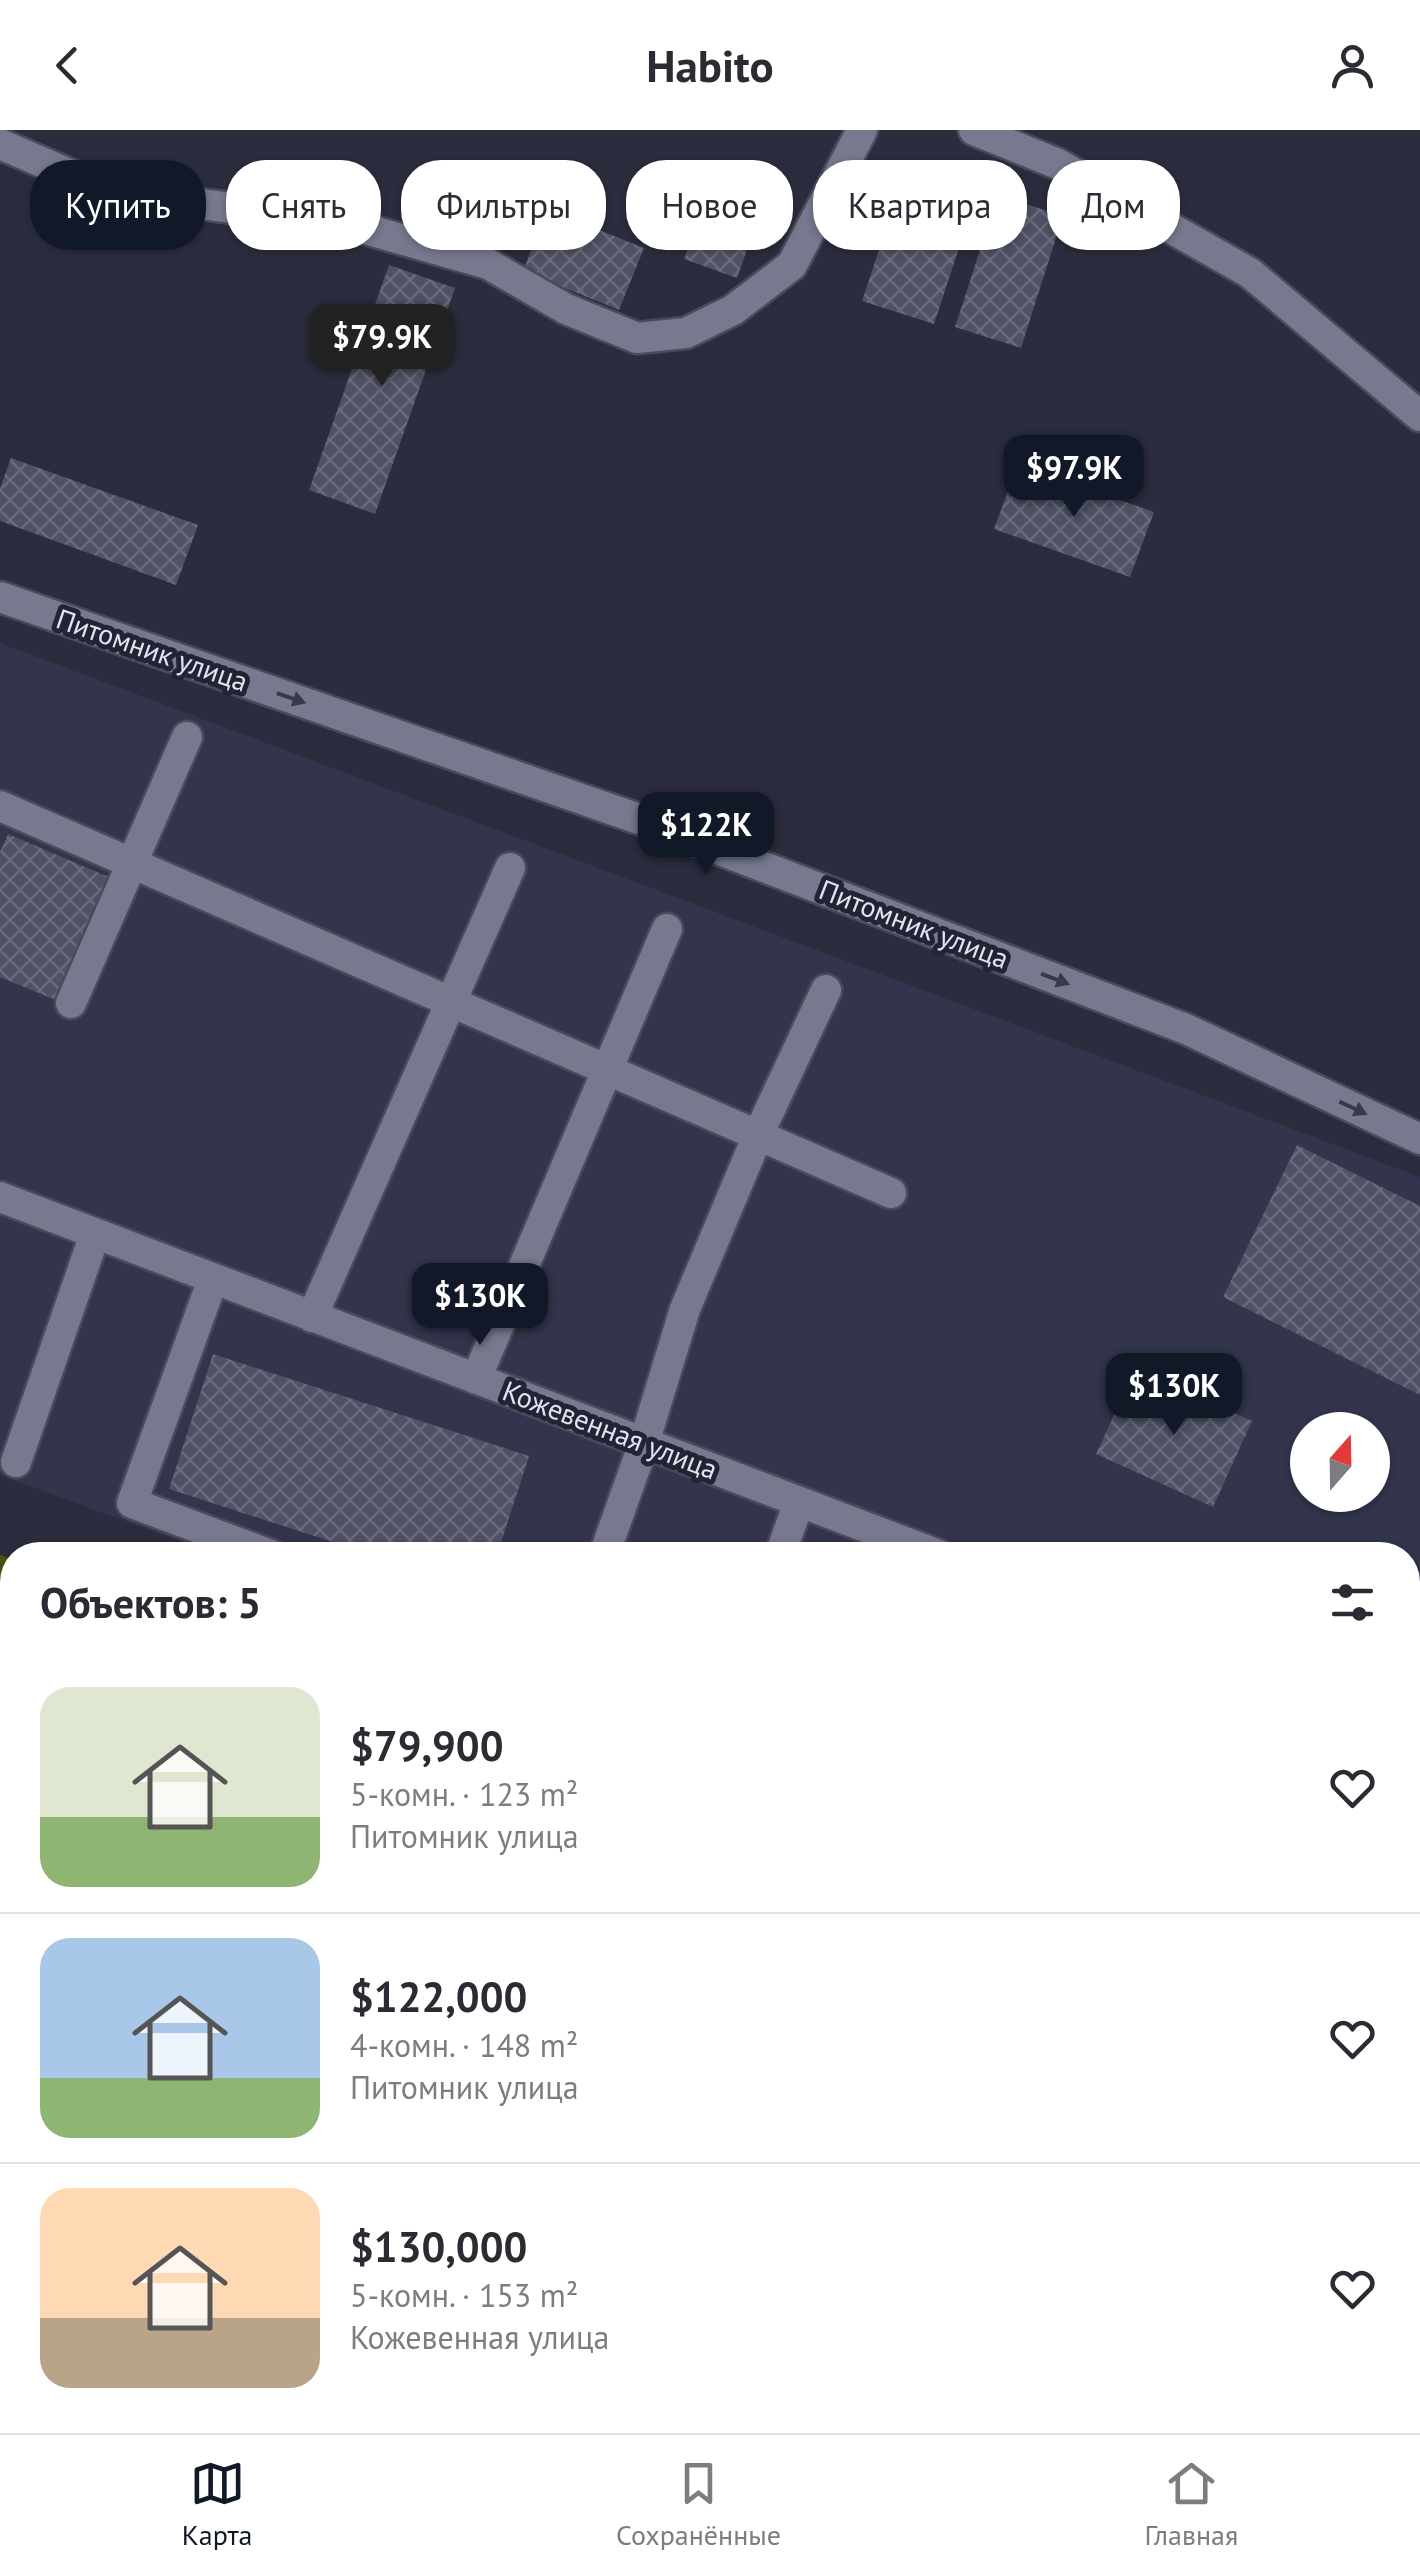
<!DOCTYPE html>
<html lang="ru">
<head>
<meta charset="utf-8">
<style>
	:root { --surface:#fff; --page:#f7f7f7; --text:#2b2b33; --muted:#7c7c81; --line:#e1e1e2; --accent:#111827 }
	body { margin:0; font-family:"PT Sans",sans-serif; background:var(--page); color:var(--text); height:100vh; display:flex; flex-direction:column; font-size:38px; white-space:nowrap }
	* { box-sizing:border-box; margin:0 }
	p { font-size:32px; color:var(--muted) }
	.icon { flex:none; width:55px; height:55px; fill:none; stroke:currentColor; stroke-width:2; stroke-linecap:round; stroke-linejoin:round }
	.map { position:relative; flex:1; overflow:hidden }
	.sheet { position:absolute; left:0px; top:1412px; width:1420px; height:892px; display:flex; flex-direction:column; background:var(--surface); border-radius:40px 40px 0 0; box-shadow:0 2px 8px #0004 }
	.sheet>* { flex:none }
	.banner { position:absolute; left:30px; top:30px; width:1360px; height:90px; display:flex; gap:20px }
	.needle { width:65px; rotate:20deg }
	.fabs { position:absolute; left:1290px; top:1282px; display:grid; gap:20px }
	.fabs a { display:grid; place-items:center; width:100px; height:100px; border-radius:50%; background:var(--surface); box-shadow:0 2px 8px #0004; font-size:50px }
	.price { position:absolute; translate:-50% -85px; padding:0 22px; border-radius:20px; background:var(--accent); color:#fff; font-size:32px; line-height:65px; filter:drop-shadow(0 2px 5px #0008) }
	.price::after { content:''; position:absolute; left:50%; top:60px; width:30px; height:22px; margin-left:-15px; background:inherit; clip-path:polygon(0 0,100% 0,50% 100%) }
	.price.on { background:#222; color:#fff }
	ul { padding:0; list-style:none }
	li { display:flex; align-items:center; gap:30px; height:250px; padding:0 40px }
	li+li { border-top:2px solid var(--line) }
	li span { display:grid; place-items:center; flex:none; width:280px; height:200px; border-radius:30px; color:#555 }
	li>.icon { margin-inline-start:auto }
	span .icon { width:120px; height:120px; fill:#fffc; stroke-width:1 }
	li b { font-size:42px }
	h2 { display:flex; justify-content:space-between; align-items:center; height:120px; padding:0 40px; font-size:42px }
	.chip { padding:0 35px; border-radius:40px; background:var(--surface); box-shadow:0 2px 8px #0004; font-size:35px; line-height:90px }
	.chip.on { background:var(--accent); color:#fff }
	header { display:flex; justify-content:space-between; align-items:center; height:130px; padding:0 40px; background:var(--surface); font-size:45px; font-weight:700 }
	.menu { display:flex; justify-content:space-around; align-items:center; height:140px; border-top:2px solid var(--line); background:var(--surface); font-size:28px; color:var(--muted) }
	.menu a { display:grid; justify-items:center; gap:5px }
	.menu .on { color:var(--accent) }
	.map>svg:first-child { display:block }
	.built { fill:#32354c; fill-rule:evenodd }
	.cemetery { fill:url(#cemetery-stones) }
	.building { fill:url(#building-cross-hatch) }
	.lines { fill:none; stroke-linecap:round; stroke-linejoin:round }
	.minor-casing { stroke:#4a4b5a; stroke-width:35 }
	.path { stroke:#7e808e; stroke-width:6; stroke-dasharray:2.5 8; stroke-linecap:butt }
	.minor { stroke:#777a8e; stroke-width:30 }
	.oneway { fill:#363a4a }
	.labels { text-anchor:middle; stroke-width:10; stroke-linejoin:round; paint-order:stroke }
	.street-label { font-size:28px; fill:#e2e4ef; stroke:#212434 }
</style>
</head>
<body>
<header><svg class="icon" aria-label="back" viewBox="0 0 24 24"><path d="M15 5l-7 7 7 7"/></svg>Habito<svg class="icon" aria-label="person" viewBox="0 0 24 24"><circle cx="12" cy="8" r="4"/><path d="M4 21q1-7 8-7t8 7"/></svg></header>
<div class="map">
<svg width="1420" height="2303" viewBox="0 0 1420 2303">
	<defs>
		<pattern id="cemetery-stones" width="16" height="16" patternUnits="userSpaceOnUse" patternTransform="scale(2.5)"><rect width="16" height="16" fill="#4b5310"/><path d="M2 7V4a2 2 0 0 1 4 0v3zM10 15v-3a2 2 0 0 1 4 0v3z" fill="#656c33"/></pattern>
		<pattern id="building-cross-hatch" width="8" height="8" patternUnits="userSpaceOnUse" patternTransform="scale(2.5)"><rect width="8" height="8" fill="#4f5264"/><path d="M0 0l8 8M0 8l8-8" fill="none" stroke="#686b7a"/></pattern>
	</defs>
	<rect width="100%" height="100%" fill="#2b2d3e"/>
	<path class="built" d="M 0,513 L 1420,1047 L 1420,1870 L 1408,1866 L 1408,1425 L 217,1425 L 0,1345 ZM 1308,1300 L 1372,1300 L 1372,1365 L 1308,1365 Z"/>
	<path class="cemetery" d="M 0,1425 L 12,1429 L 12,2292 L 1408,2292 L 1408,1946 L 1420,1950 L 1420,2303 L 0,2303 Z"/>
	<path class="building" d="M 906,39 L 977,63 L 934,194 L 862,171 Z
		M 998,65 L 1063,86 L 1021,218 L 955,197 Z
		M 548,79 L 644,118 L 619,180 L 523,141 Z
		M 696,98 L 748,117 L 737,148 L 684,129 Z
		M 389,135 L 455,158 L 375,384 L 309,360 Z
		M 11,328 L 198,395 L 176,455 L 0,391 L 0,358 Z
		M 1018,334 L 1154,382 L 1130,447 L 994,399 Z
		M 8,704 L 111,748 L 58,871 L 0,847 L 0,722 Z
		M 1297,1015 L 1420,1076 L 1420,1265 L 1223,1167 Z
		M 213,1224 L 529,1326 L 497,1425 L 373,1425 L 169,1359 Z
		M 1136,1238 L 1252,1291 L 1213,1377 L 1096,1324 Z"/>
	<g class="lines">
		<g class="minor-casing">
			<path id="minor" d="M 974,0 L 1058,34 L 1250,143 L 1420,286
				M 0,14 L 83,50 L 185,72 L 341,92 L 488,134 L 566,179 L 637,208 L 686,203 L 733,180 L 792,135 L 862,0
				M 0,467 L 639,689 L 1186,899 L 1420,1009
				M 0,676 L 891,1063
				M 71,873 L 187,607
				M 0,1067 L 939,1425
				M 213,1149 L 132,1373 L 271,1425
				M 312,1187 L 510,738
				M 476,1249 L 667,799
				M 16,1332 L 95,1104
				M 604,1425 L 644,1313 L 685,1179 L 758,1005 L 826,860
				M 780,1425 L 799,1372
				M 1408,1595 L 1420,1599
				M 1408,1716 L 1420,1720
				M 1408,1831 L 1420,1836"/>
		</g>
		<path class="path" d="M 0,1707 L 12,1711
			M 0,2004 L 12,2009
			M 1408,2210 L 1420,2215
			M 0,2269 L 12,2273
			M 67,2292 L 96,2303
			M 800,2292 L 829,2303
			M 187,2303 L 193,2292
			M 1188,2303 L 1195,2292"/>
		<use href="#minor" class="minor"/>
	</g>
	<defs><path id="oneway-solid" d="M-6-.8H1V-3.2L6.5 0L1 3.2V.8H-6Z" transform="scale(2.5)"/></defs>
	<g class="oneway">
		<use href="#oneway-solid" transform="translate(291 568) rotate(19)"/>
		<use href="#oneway-solid" transform="translate(1055 849) rotate(21)"/>
		<use href="#oneway-solid" transform="translate(1353 978) rotate(25)"/>
	</g>
	<g class="labels">
		<g class="street-label">
			<text transform="translate(152 520) rotate(19)" y="10">Питомник улица</text>
			<text transform="translate(914 794) rotate(21)" y="10">Питомник улица</text>
			<text transform="translate(610 1300) rotate(21)" y="10">Кожевенная улица</text>
		</g>
	</g>
</svg>
<div class="fabs">
<a><svg class="needle" viewBox="-14 -14 28 28"><path d="M0-13l5 13h-10z" fill="#e53935"/><path d="M0 13l5-13h-10z" fill="#7c7c81"/></svg></a>
</div>
<b class="price on" style="left:382px;top:259px">$79.9K</b>
<b class="price" style="left:1074px;top:390px">$97.9K</b>
<b class="price" style="left:706px;top:747px">$122K</b>
<b class="price" style="left:480px;top:1218px">$130K</b>
<b class="price" style="left:1174px;top:1308px">$130K</b>
<div class="banner">
<a class="chip on">Купить</a>
<a class="chip">Снять</a>
<a class="chip">Фильтры</a>
<a class="chip">Новое</a>
<a class="chip">Квартира</a>
<a class="chip">Дом</a>
</div>
<section class="sheet">
<h2>Объектов: 5<svg class="icon" aria-label="filters" viewBox="0 0 24 24"><path d="M4 7h16M4 17h16"/><circle cx="9" cy="7" r="2"/><circle cx="15" cy="17" r="2"/></svg></h2>
<ul>
<li><span style="background:linear-gradient(#dfe7d0 65%,#8fb573 0)"><svg class="icon" aria-label="home" viewBox="0 0 24 24"><path d="M3 11l9-7 9 7M6 9v11h12V9"/></svg></span><div><b>$79,900</b><p>5-комн. · 123 m²</p><p>Питомник улица</p></div><svg class="icon" aria-label="heart" viewBox="0 0 24 24"><path d="M12 20l-8-8c-3-5 5-10 8-4 3-6 11-1 8 4z"/></svg></li>
<li><span style="background:linear-gradient(#a9c7e8 70%,#8fb573 0)"><svg class="icon" aria-label="home" viewBox="0 0 24 24"><path d="M3 11l9-7 9 7M6 9v11h12V9"/></svg></span><div><b>$122,000</b><p>4-комн. · 148 m²</p><p>Питомник улица</p></div><svg class="icon" aria-label="heart" viewBox="0 0 24 24"><path d="M12 20l-8-8c-3-5 5-10 8-4 3-6 11-1 8 4z"/></svg></li>
<li><span style="background:linear-gradient(#ffd9b3 65%,#b9a48a 0)"><svg class="icon" aria-label="home" viewBox="0 0 24 24"><path d="M3 11l9-7 9 7M6 9v11h12V9"/></svg></span><div><b>$130,000</b><p>5-комн. · 153 m²</p><p>Кожевенная улица</p></div><svg class="icon" aria-label="heart" viewBox="0 0 24 24"><path d="M12 20l-8-8c-3-5 5-10 8-4 3-6 11-1 8 4z"/></svg></li>
</ul>
</section>
</div>
<nav class="menu">
<a class="on"><svg class="icon" aria-label="map" viewBox="0 0 24 24"><path d="M3 6l6-2 6 2 6-2v14l-6 2-6-2-6 2zM9 4v14M15 6v14"/></svg>Карта</a>
<a><svg class="icon" aria-label="saved" viewBox="0 0 24 24"><path d="M7 4h10v16l-5-4-5 4z"/></svg>Сохранённые</a>
<a><svg class="icon" aria-label="home" viewBox="0 0 24 24"><path d="M3 11l9-7 9 7M6 9v11h12V9"/></svg>Главная</a>
</nav>
</body>
</html>
